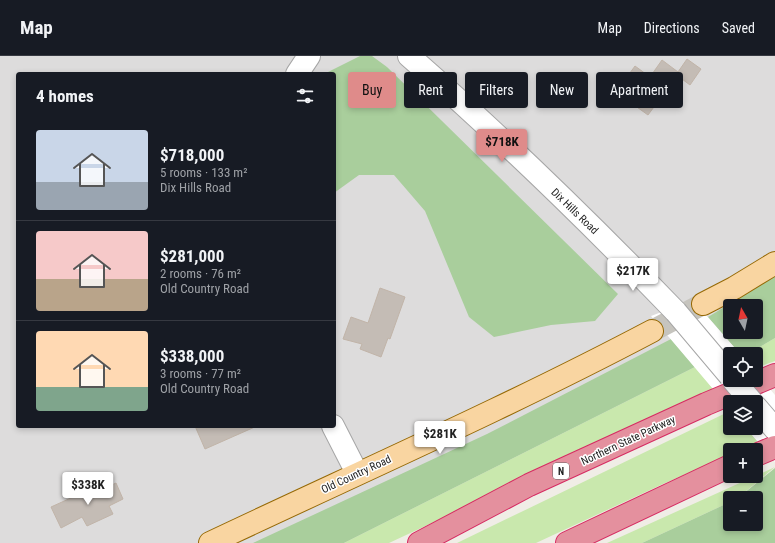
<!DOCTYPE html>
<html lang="en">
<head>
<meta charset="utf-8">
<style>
	:root { --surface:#171b24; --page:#242831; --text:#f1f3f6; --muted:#9ea1a6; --line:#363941; --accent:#df8b8a }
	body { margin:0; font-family:"Roboto Condensed",sans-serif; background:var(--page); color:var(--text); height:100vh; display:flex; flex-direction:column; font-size:15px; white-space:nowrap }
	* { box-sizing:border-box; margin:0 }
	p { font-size:13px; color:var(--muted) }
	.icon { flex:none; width:22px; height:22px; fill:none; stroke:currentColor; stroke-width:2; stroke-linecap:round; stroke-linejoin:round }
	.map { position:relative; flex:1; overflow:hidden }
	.sheet { position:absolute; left:16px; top:16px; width:320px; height:356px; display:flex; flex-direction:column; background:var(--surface); border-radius:4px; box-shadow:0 2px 6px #0003 }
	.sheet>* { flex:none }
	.hud { position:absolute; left:348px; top:16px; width:367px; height:36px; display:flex; gap:8px }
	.needle { width:26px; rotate:351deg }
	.tools { position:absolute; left:723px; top:243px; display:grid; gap:8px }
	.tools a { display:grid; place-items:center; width:40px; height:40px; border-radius:4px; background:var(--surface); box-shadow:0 2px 6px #0003; font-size:20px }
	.price { position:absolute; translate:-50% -34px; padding:0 9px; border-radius:4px; background:#fff; color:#222; font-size:13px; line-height:26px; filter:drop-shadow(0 1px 2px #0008) }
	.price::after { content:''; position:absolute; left:50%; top:24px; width:12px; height:9px; margin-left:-6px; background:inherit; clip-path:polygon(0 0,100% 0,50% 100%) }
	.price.current { background:var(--accent); color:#111 }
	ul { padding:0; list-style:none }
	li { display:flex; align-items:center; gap:12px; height:100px; padding:0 20px }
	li+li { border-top:1px solid var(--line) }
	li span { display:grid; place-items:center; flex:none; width:112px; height:80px; border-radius:4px; color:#555 }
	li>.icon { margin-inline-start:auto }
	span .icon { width:48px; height:48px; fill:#fffc; stroke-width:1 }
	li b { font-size:17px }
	h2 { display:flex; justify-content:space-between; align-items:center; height:48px; padding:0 20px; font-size:17px }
	.chip { padding:0 14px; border-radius:4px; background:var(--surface); box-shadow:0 2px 6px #0003; font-size:14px; line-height:36px }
	.chip.current { background:var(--accent); color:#111 }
	header { display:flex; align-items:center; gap:24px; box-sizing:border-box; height:56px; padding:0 20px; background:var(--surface); border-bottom:1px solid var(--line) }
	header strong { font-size:19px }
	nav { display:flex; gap:22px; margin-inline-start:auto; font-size:14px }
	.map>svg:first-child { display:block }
	.residential { fill:#dddcdc; fill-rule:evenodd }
	.grass { fill:#c9e8ad }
	.forest { fill:#a9ce9c; fill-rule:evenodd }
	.pier { fill:#fff }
	.building { fill:#c4bcb5; stroke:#c1b4a8 }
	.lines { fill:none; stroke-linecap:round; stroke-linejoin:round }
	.major-tunnel { stroke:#c6c4be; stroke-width:22; stroke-dasharray:22 11; stroke-linecap:butt }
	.minor-casing { stroke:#a6a6a6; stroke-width:24 }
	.major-casing { stroke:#966905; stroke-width:24 }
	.highway-casing { stroke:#d62b62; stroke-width:24 }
	.minor { stroke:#fff; stroke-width:22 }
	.major { stroke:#f9d5a1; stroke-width:22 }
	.highway { stroke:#e4909e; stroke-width:22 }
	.minor-bridge-casing { stroke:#a6a6a6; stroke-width:24; stroke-linecap:butt }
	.minor-bridge { stroke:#fff; stroke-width:22 }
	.labels { text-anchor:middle; stroke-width:3; stroke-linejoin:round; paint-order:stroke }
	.shield { fill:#fff; stroke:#626262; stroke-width:1 }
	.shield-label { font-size:10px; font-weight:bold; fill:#1f1f1f }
	.street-label { font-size:11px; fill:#1f1f1f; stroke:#fff }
</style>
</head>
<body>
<header>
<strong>Map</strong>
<nav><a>Map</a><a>Directions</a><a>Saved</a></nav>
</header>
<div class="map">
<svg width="775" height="487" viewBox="0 0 775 487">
	<rect width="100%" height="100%" fill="#f0ede6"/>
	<path class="residential" d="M 0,0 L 775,0 L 775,258 L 756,250 L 730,250 L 730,276 L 320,487 L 0,487 ZM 18,18 L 334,18 L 334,370 L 18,370 Z"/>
	<path class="grass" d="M 775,282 L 775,305 L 756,312 L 756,298 L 748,298 Z
		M 695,311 L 715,335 L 389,487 L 344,487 Z
		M 730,355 L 730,372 L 746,372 L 759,387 L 742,394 L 730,394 L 730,399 L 663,428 L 536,487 L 457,487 Z
		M 775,411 L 739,441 L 730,442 L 730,446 L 642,487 L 607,487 Z"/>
	<path class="forest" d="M 360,0 L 372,0 L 387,11 L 618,238 L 595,265 L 551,269 L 494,281 L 469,261 L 425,155 L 394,119 L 359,119 L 334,137 L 334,18 L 324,18 Z
		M 775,220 L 775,282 L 748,298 L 740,298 L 708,261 ZM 730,250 L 756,250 L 756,276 L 730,276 Z
		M 671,283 L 695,311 L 344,487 L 253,487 L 487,378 Z
		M 775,412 L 775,487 L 642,487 L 730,446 L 730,468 L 756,468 L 756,442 L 738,442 Z"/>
	<path class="pier" d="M 693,244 L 740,298 L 730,298 L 730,324 L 756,317 L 775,339 L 775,406 L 746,372 L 756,372 L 756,346 L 730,346 L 730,353 L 651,260 Z"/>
	<path class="building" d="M 687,3 L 701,13 L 690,29 L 682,23 L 673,35 L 668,32 L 648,59 L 616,36 L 635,10 L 650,21 L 662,4 L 678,16 Z
		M 380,232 L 405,241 L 390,283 L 388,282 L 381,301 L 360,293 L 362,288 L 343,283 L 351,261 L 368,267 Z
		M 195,370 L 257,370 L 205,393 Z
		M 116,427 L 123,443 L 109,450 L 113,458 L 87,470 L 82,461 L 61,472 L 51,451 L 93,432 L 95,437 Z"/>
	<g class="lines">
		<path class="major-tunnel" d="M 652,275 L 703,248"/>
		<g class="minor-casing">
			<path id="minor" d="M 409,0 C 502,81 590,167 676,256
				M 297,18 L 309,0
				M 756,351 L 775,373
				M 333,370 L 357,417"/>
		</g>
		<g class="major-casing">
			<path id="major" d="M 703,248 L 734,232 L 775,207
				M 210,487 C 358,417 508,351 652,275"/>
		</g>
		<g class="highway-casing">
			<path id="highway" d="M 756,399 L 775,391
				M 419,487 L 529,429 L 706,348 L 775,319
				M 567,487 L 730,410"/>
		</g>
		<use href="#minor" class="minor"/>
		<use href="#major" class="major"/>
		<use href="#highway" class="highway"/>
		<g class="minor-bridge-casing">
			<path id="minor-bridge" d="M 676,256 L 730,320
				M 733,324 L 752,346"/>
		</g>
		<use href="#minor-bridge" class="minor-bridge"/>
	</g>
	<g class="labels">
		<rect class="shield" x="553" y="407" width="16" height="16" rx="3"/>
		<g class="shield-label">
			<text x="561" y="419">N</text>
		</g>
		<g class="street-label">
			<text transform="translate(575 155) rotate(44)" y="4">Dix Hills Road</text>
			<text transform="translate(628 384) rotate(-25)" y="4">Northern State Parkway</text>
			<text transform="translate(356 418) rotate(-25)" y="4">Old Country Road</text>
		</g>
	</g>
</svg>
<div class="tools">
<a><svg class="needle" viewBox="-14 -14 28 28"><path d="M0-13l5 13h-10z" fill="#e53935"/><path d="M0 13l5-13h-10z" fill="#9ea1a6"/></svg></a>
<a><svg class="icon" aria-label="locate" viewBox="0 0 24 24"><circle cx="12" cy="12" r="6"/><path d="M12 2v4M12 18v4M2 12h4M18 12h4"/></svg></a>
<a><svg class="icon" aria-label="layers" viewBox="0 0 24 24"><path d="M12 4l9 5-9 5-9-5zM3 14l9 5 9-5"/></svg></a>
<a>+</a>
<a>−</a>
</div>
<b class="price current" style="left:502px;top:107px">$718K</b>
<b class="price" style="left:633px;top:236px">$217K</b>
<b class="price" style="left:440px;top:399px">$281K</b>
<b class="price" style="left:88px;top:450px">$338K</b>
<div class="hud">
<a class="chip current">Buy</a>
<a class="chip">Rent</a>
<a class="chip">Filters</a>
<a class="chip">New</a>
<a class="chip">Apartment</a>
</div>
<section class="sheet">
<h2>4 homes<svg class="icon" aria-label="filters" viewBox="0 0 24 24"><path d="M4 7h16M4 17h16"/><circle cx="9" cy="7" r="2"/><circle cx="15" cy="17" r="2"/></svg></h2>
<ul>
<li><span style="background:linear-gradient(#c9d6e8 65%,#9aa5b1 0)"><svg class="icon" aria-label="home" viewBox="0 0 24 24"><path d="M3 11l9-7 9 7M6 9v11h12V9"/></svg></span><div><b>$718,000</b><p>5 rooms · 133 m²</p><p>Dix Hills Road</p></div></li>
<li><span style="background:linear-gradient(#f6c9c9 60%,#b9a48a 0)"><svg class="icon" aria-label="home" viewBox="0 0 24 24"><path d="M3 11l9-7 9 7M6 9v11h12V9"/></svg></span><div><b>$281,000</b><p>2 rooms · 76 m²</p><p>Old Country Road</p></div></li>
<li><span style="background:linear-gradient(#ffd9b3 70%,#7fa58c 0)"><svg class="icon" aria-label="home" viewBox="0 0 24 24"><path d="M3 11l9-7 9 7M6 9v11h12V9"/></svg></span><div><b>$338,000</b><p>3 rooms · 77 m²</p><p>Old Country Road</p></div></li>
</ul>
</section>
</div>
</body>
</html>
